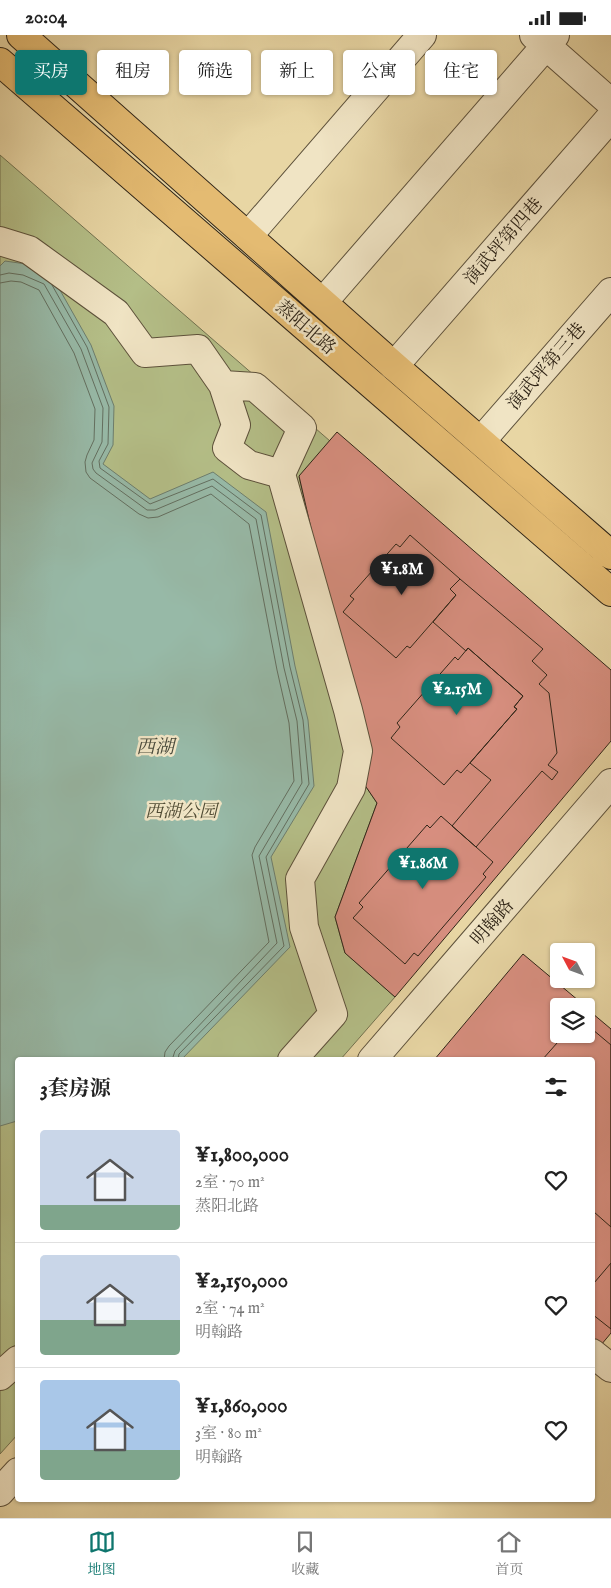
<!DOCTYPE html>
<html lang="zh">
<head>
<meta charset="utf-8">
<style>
	:root { --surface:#fff; --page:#f6f6f6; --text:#222; --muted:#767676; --line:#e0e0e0; --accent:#0f766e }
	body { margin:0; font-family:"IM FELL English","Noto Serif SC",serif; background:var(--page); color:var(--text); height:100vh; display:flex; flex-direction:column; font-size:19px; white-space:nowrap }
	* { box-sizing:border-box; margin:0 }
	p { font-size:16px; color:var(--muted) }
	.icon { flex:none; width:28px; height:28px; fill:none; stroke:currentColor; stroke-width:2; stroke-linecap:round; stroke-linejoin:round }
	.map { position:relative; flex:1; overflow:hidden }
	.details { position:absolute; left:15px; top:1022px; width:580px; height:445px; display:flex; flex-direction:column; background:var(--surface); border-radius:5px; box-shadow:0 1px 4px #0004 }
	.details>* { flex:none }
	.banner { position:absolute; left:15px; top:15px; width:581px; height:45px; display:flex; gap:10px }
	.needle { width:32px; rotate:311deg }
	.fabs { position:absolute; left:550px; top:908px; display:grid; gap:10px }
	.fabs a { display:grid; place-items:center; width:45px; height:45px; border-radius:5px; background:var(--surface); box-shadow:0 1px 4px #0004; font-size:25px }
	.price { position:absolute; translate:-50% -42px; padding:0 11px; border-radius:18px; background:var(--accent); color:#fff; font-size:16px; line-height:32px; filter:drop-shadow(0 1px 2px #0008) }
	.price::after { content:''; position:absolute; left:50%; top:30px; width:15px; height:11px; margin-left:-8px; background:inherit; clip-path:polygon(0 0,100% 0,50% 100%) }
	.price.active { background:#222; color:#fff }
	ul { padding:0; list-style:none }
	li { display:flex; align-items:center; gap:15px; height:125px; padding:0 25px }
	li+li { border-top:1px solid var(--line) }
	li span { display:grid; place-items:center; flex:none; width:140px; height:100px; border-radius:5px; color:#555 }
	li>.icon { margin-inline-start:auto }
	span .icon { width:60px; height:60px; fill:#fffc; stroke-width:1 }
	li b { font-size:21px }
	h2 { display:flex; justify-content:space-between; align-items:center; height:60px; padding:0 25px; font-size:21px }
	.pill { padding:0 18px; border-radius:5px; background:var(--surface); box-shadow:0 1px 4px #0004; font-size:18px; line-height:45px }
	.pill.active { background:var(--accent); color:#fff }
	.status { display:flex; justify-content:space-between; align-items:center; height:35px; padding:0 25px; background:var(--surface); direction:ltr }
	.status svg { height:14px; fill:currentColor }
	.tabs { display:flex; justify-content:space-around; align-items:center; height:70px; border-top:1px solid var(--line); background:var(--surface); font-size:14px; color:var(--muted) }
	.tabs a { display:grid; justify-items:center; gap:2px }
	.tabs .active { color:var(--accent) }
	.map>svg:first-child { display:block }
	.green { fill:#b4be87; stroke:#727250 }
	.water { fill:#97b9a7; stroke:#6d7e6e }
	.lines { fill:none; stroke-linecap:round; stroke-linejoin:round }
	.shore { stroke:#636f60; stroke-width:1 }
	.building { fill:#d88f80; stroke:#2f2518 }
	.minor-casing { stroke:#5d513b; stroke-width:30 }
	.major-casing { stroke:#2f2518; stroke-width:30 }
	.minor { stroke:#f0e4c4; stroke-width:28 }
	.major { stroke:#e4bb72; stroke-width:28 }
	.labels { text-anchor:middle; stroke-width:5; stroke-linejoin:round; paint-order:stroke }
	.street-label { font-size:18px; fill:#2f2518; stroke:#f0e4c4 }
	.park-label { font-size:18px; font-style:italic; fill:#504b34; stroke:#f0e4c4 }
	.water-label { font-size:19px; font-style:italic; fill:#494a3c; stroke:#f0e4c4 }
</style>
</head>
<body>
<div class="status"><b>20:04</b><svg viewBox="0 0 49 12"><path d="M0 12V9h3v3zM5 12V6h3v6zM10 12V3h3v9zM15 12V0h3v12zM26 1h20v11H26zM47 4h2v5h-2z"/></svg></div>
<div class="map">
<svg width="611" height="1483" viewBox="0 0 611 1483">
	<rect width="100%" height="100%" fill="#e8d6a4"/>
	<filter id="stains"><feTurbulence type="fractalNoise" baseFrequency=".004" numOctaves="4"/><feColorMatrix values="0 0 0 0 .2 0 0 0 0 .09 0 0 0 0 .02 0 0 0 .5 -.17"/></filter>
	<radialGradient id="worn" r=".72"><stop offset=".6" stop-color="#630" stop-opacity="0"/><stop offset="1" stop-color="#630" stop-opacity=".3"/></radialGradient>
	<path class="green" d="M 0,120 L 330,406 L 299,442 L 359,702 L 360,743 L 377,768 L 335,882 L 345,918 L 395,962 L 340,1025 L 18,1025 L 18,1399 L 0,1419 Z"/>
	<path class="water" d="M 5,226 L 26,229 L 52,241 L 91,310 L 114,371 L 113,410 L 103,429 L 150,464 L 213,437 L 266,477 L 295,631 L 308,685 L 314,751 L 271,822 L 290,912 L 181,1025 L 18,1025 L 17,1086 L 0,1091 L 0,231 Z"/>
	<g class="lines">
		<path class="shore" d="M 0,240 L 9,238 L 23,240 L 44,249 L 81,314 L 103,373 L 102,407 L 92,428 L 93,434 L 96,438 L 147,475 L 155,475 L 212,451 L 256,484 L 284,633 L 297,686 L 302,748 L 259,821 L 277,908 L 175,1016 L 172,1025
			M 0,248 L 11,246 L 21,247 L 39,255 L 74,318 L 95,374 L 94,405 L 87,420 L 85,427 L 86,437 L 90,443 L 139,479 L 148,483 L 158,482 L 211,459 L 249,489 L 277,635 L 289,688 L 294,746 L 255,812 L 252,820 L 269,907 L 169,1011 L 165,1017 L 164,1025
			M 52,250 L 87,312 L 109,372 L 108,409 L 99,426 L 100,433 L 150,469 L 213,444 L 261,480 L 290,632 L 303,685 L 309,749 L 266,822 L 284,911 L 179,1019 L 178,1025"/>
	</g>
	<path class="building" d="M 337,397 L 611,635 L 611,706 L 395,962 L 345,918 L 335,882 L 377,768 L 360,743 L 359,702 L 299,441 Z
		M 410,500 L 460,544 L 450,554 L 456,560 L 410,613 L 407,611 L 396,623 L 343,577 L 354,564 L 350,561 L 396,509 L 400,512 Z
		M 460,544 L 543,614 L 532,626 L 547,640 L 539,649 L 549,658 L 557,718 L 548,730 L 558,737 L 552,745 L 542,736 L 476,812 L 452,791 L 491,745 L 470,728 L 517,674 L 514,672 L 523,661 L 468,613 L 466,616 L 433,587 L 456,560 L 450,554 Z
		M 468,613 L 523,661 L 514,672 L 517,674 L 461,738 L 457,735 L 444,750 L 391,703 L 400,692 L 397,688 L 455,622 L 458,625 Z
		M 441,781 L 493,827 L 483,839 L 486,842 L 418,921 L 414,918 L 405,929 L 353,883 L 363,872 L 359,868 L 427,790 L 430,793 Z
		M 523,919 L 585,971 L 559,971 L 559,999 L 586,999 L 586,973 L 611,994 L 611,1298 L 601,1310 L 592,1302 L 592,1025 L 434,1025 Z
		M 586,989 L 611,1010 L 611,1192 L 594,1177 L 592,1179 L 592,1025 L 542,1025 L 565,999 L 586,999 Z
		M 611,1228 L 611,1294 L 592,1279 L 592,1246 L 594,1248 Z"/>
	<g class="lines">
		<g class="minor-casing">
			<path id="minor" d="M 534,0 L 611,68
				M 248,201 L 422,0
				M 0,206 L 29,215 L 116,278 L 145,318 L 198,314 L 223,350 L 236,390 L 227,413 L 249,430 L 281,439 L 348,675 L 358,716 L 351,753 L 300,844 L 304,892 L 333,979 L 292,1025
				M 323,267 L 555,0
				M 394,331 L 611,82
				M 223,350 L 255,352 L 302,393 L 281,439
				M 481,406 L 611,257
				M 372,1025 L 611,748
				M 592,1318 L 611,1333
				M 0,1341 L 18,1325
				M 0,1457 L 18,1437"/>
		</g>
		<g class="major-casing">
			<path id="major" d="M 21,0 L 394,331 L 611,520
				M 0,27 L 611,557"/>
		</g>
		<use href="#minor" class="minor"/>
		<use href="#major" class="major"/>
	</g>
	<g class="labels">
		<g class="street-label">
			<text transform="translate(503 206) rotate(-49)" y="6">演武坪第四巷</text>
			<text transform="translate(306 292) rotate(41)" y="6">蒸阳北路</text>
			<text transform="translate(546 331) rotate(-49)" y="6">演武坪第三巷</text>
			<text transform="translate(492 887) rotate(-49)" y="6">明翰路</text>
		</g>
		<g class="park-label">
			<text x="181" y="782">西湖公园</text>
		</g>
		<g class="water-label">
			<text x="155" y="718">西湖</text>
		</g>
	</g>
	<rect width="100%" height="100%" filter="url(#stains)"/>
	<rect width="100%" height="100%" fill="url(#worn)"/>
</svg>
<div class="fabs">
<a><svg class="needle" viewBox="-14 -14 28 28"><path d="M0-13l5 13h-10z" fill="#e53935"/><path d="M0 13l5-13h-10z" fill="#767676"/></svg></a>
<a><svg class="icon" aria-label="layers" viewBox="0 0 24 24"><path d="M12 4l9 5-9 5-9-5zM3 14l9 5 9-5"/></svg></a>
</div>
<b class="price active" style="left:402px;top:561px">¥1.8M</b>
<b class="price" style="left:457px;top:681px">¥2.15M</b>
<b class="price" style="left:423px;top:855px">¥1.86M</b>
<div class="banner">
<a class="pill active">买房</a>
<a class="pill">租房</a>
<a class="pill">筛选</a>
<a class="pill">新上</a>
<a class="pill">公寓</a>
<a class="pill">住宅</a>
</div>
<section class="details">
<h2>3套房源<svg class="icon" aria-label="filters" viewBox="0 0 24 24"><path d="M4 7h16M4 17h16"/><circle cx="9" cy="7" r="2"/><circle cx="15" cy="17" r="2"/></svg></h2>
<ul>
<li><span style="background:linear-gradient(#c9d6e8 75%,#7fa58c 0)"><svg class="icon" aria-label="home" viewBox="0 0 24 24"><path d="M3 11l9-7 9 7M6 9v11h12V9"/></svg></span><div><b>¥1,800,000</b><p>2室 · 70 m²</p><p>蒸阳北路</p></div><svg class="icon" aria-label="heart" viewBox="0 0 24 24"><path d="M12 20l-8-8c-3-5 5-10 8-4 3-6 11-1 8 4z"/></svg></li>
<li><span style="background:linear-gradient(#c9d6e8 65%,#7fa58c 0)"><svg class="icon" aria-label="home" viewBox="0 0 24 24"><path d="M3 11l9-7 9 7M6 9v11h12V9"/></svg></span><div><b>¥2,150,000</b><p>2室 · 74 m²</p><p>明翰路</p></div><svg class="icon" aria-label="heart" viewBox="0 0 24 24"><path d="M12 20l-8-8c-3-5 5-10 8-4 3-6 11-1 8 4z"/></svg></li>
<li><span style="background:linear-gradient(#a9c7e8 70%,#7fa58c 0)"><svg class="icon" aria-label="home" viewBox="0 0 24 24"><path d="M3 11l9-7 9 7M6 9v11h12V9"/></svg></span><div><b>¥1,860,000</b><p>3室 · 80 m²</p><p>明翰路</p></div><svg class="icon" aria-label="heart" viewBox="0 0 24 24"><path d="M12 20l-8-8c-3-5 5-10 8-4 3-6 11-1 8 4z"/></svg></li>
</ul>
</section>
</div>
<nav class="tabs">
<a class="active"><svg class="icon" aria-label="map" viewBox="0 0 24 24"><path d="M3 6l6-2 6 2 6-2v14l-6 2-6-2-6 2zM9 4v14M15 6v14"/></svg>地图</a>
<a><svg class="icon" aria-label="saved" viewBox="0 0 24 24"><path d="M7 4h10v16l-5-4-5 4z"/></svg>收藏</a>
<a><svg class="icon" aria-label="home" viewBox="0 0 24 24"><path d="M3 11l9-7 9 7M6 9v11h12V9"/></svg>首页</a>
</nav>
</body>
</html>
